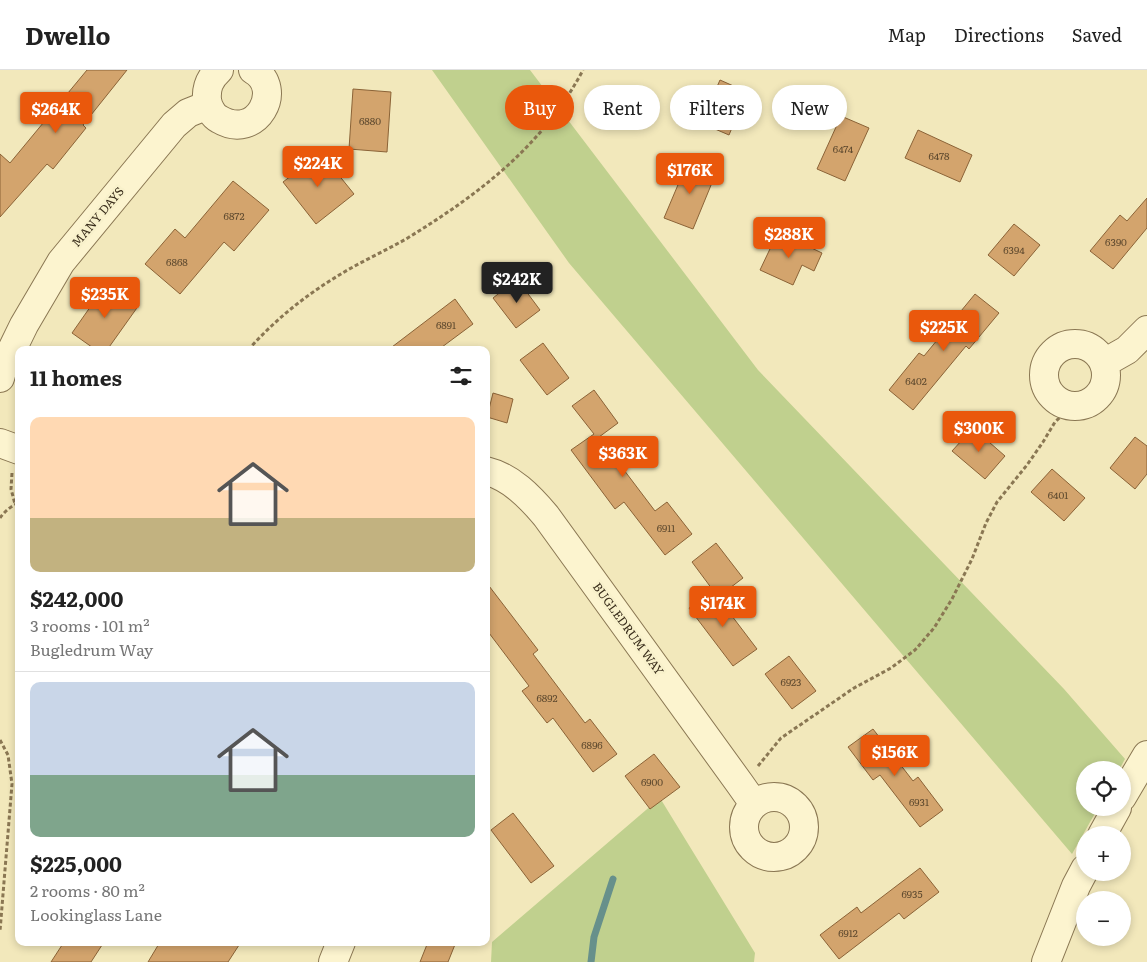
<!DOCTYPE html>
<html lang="en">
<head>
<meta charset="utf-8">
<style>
	:root { --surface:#fff; --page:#f2f2f2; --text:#222; --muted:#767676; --line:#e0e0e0; --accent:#ea580c }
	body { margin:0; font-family:Literata,serif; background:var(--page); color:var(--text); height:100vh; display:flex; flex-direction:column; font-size:19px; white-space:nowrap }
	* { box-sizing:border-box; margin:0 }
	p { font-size:16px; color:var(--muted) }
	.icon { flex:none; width:28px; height:28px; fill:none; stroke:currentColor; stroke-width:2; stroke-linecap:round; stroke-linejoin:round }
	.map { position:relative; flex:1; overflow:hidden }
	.details { position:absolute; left:15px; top:276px; width:475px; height:600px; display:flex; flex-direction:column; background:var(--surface); border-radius:10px; box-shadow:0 2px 8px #0003 }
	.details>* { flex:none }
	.top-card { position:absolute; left:505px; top:15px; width:475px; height:45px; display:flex; gap:10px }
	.controls { position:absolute; left:1076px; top:691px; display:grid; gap:10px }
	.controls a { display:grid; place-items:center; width:55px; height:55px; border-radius:50%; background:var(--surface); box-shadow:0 2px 8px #0003; font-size:25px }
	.price { position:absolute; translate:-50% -42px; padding:0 11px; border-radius:5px; background:var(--accent); color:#fff; font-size:16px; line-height:32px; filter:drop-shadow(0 1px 2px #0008) }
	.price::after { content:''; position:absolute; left:50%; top:30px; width:15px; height:11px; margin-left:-8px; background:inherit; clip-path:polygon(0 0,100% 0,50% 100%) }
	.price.on { background:#222; color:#fff }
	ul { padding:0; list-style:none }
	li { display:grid; align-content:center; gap:10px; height:265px; padding:0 15px }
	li+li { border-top:1px solid var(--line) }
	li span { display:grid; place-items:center; height:155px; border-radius:10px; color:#555 }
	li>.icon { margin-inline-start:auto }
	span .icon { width:90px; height:90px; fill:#fffc; stroke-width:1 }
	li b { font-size:21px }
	h2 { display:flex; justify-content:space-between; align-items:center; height:60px; padding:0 15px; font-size:21px }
	.tag { padding:0 18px; border-radius:22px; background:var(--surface); box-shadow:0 2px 8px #0003; font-size:18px; line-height:45px }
	.tag.on { background:var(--accent); color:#fff }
	header { display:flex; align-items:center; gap:30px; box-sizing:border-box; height:70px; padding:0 25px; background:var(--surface); border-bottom:1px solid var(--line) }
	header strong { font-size:24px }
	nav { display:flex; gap:28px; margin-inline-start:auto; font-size:18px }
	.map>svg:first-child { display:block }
	.green { fill:#c0d08e }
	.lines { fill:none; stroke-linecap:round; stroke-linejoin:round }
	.stream { stroke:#67908b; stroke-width:7 }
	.building { fill:#d3a46d; stroke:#8b6337 }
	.minor-casing { stroke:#8a7753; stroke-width:30 }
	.path { stroke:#8a7753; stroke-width:3; stroke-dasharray:4 2.5; stroke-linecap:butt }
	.minor { stroke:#fcf4cf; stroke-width:28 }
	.labels { text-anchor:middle; stroke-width:5; stroke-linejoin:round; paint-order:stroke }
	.number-label { font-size:10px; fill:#5f4a2f }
	.street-label { font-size:12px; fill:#382c1a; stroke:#f8f1cb }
</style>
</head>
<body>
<header>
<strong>Dwello</strong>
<nav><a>Map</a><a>Directions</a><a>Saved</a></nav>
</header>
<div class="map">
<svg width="1147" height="892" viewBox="0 0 1147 892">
	<rect width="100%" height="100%" fill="#f2e8bb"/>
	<path class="green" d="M 432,0 L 530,0 L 758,300 L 1064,619 L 1125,689 L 1119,700 L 1085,700 L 1085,738 L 1098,738 L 1072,784 L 569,193 Z
		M 660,728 L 755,883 L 754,892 L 491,892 L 492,872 Z"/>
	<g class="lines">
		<path class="stream" d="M 591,892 L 594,867 L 613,809"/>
	</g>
	<path class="building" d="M 87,0 L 127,0 L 83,55 L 86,58 L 53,99 L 47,94 L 0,147 L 0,84 L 10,93 Z
		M 720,10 L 747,22 L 729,65 L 701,53 Z
		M 353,19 L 391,22 L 387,82 L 349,79 Z
		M 841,46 L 869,58 L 845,111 L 817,99 Z
		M 918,60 L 972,85 L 960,112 L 905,88 Z
		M 321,83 L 354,124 L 316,154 L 283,112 Z
		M 688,91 L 716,103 L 693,159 L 664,148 Z
		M 233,111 L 269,140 L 234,181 L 224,172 L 180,224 L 145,194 L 175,159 L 185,168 Z
		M 1147,128 L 1147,158 L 1113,199 L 1090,181 L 1120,145 L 1127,151 Z
		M 1014,154 L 1040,175 L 1014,206 L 988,185 Z
		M 778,162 L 822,183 L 814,201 L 802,195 L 793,215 L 760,200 Z
		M 517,209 L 540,240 L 516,258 L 493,228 Z
		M 107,213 L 139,235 L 107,280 L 96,280 L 72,263 Z
		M 975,224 L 999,243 L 969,279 L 966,276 L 913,340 L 889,320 L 919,283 L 924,286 Z
		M 455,229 L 473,254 L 438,280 L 388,280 Z
		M 543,273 L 569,308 L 547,325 L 520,290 Z
		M 594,320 L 618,353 L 599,367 L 655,441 L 667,432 L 692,464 L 665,485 L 624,432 L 615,439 L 571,380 L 594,364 L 572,336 Z
		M 493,323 L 513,329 L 507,353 L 487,347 Z
		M 973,358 L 1005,386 L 985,409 L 952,381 Z
		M 1135,367 L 1147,376 L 1147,404 L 1135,419 L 1110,398 Z
		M 1052,399 L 1085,428 L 1064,451 L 1031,422 Z
		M 716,473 L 743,508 L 718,527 L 692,492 Z
		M 486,512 L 538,580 L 533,584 L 585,653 L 590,649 L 617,684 L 593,702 L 553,648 L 547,653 L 522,621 L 529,616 L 486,559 Z
		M 713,521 L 757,579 L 733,596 L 689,538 Z
		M 789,586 L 816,621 L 792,639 L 765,604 Z
		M 873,659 L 913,711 L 918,707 L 943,740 L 920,757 L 880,705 L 873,710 L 848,677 Z
		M 654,684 L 680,717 L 650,739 L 625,706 Z
		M 513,743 L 554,796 L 531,813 L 491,760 Z
		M 920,798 L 939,822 L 904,849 L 899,843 L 839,889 L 820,865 L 857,837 L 861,843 Z
		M 64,872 L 104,872 L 91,892 L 51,892 Z
		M 160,872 L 241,872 L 228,892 L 148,892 Z
		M 428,872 L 456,872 L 448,892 L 420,892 Z"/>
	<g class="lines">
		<g class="minor-casing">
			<path id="minor" d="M 219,0 C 209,9 206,18 207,30 C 208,37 213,46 219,49 C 257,72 285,18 253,0
				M1044 305a31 31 0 1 1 62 0a31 31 0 1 1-62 0Z
				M 1104,293 L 1127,280 L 1147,260
				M 0,308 L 3,298 L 24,255 L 61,192 L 174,55 L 188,43 L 208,35
				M 0,373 L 19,380
				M 486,401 C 511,407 530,427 546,446 L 740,714 L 754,734
				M744 757a30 30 0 1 1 60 0a30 30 0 1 1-60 0Z
				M 1122,727 L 1147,685
				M 1102,765 L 1117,738
				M 333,892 L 341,872
				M 1046,892 L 1076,816 L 1085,799"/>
		</g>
		<path class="path" d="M 248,280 C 273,252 303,227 336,207 C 358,193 383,182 406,169 C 478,125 543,76 583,0
			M 12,403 L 11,419 L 15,434
			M 0,448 C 4,442 12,435 19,433
			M 0,670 L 8,685 L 12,714 L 0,861
			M 758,696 L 781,668 L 854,618 L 891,598 L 915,580 L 934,558 L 952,529 L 972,489 L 986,453 L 997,432 L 1027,395 L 1043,372 L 1055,352 L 1072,336"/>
		<use href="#minor" class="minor"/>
	</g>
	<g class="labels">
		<g class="number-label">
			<text x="370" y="55">6880</text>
			<text x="843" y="83">6474</text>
			<text x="939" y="90">6478</text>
			<text x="234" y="150">6872</text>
			<text x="1116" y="176">6390</text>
			<text x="1014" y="184">6394</text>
			<text x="177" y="196">6868</text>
			<text x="446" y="259">6891</text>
			<text x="916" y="315">6402</text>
			<text x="1058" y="429">6401</text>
			<text x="666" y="462">6911</text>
			<text x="791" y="616">6923</text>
			<text x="547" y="632">6892</text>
			<text x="592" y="679">6896</text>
			<text x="652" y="716">6900</text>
			<text x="919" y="736">6931</text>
			<text x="912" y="828">6935</text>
			<text x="848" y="867">6912</text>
		</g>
		<g class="street-label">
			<text transform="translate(98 147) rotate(-50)" y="4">MANY DAYS</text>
			<text transform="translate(628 559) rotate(54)" y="4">BUGLEDRUM WAY</text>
		</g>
	</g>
</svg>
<div class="controls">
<a><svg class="icon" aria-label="locate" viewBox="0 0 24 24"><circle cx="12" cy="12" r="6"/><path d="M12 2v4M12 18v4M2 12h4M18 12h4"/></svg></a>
<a>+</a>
<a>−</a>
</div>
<b class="price" style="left:56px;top:64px">$264K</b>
<b class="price" style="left:318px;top:118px">$224K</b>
<b class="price" style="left:690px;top:125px">$176K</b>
<b class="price" style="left:789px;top:189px">$288K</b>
<b class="price on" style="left:517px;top:234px">$242K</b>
<b class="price" style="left:105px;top:249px">$235K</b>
<b class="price" style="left:944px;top:282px">$225K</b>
<b class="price" style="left:979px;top:383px">$300K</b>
<b class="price" style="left:623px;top:408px">$363K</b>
<b class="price" style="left:723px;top:558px">$174K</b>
<b class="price" style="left:895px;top:707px">$156K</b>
<div class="top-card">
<a class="tag on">Buy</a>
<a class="tag">Rent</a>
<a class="tag">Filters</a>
<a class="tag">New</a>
</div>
<section class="details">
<h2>11 homes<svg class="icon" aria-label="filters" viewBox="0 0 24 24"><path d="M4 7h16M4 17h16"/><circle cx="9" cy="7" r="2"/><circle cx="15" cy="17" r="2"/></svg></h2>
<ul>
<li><span style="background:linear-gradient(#ffd9b3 65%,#c2b280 0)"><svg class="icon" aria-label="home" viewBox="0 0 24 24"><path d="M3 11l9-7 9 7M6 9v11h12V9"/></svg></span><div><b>$242,000</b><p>3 rooms · 101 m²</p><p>Bugledrum Way</p></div></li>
<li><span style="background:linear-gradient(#c9d6e8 60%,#7fa58c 0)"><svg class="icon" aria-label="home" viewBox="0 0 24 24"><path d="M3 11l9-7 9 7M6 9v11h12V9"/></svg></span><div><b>$225,000</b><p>2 rooms · 80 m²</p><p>Lookinglass Lane</p></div></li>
</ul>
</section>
</div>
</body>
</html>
